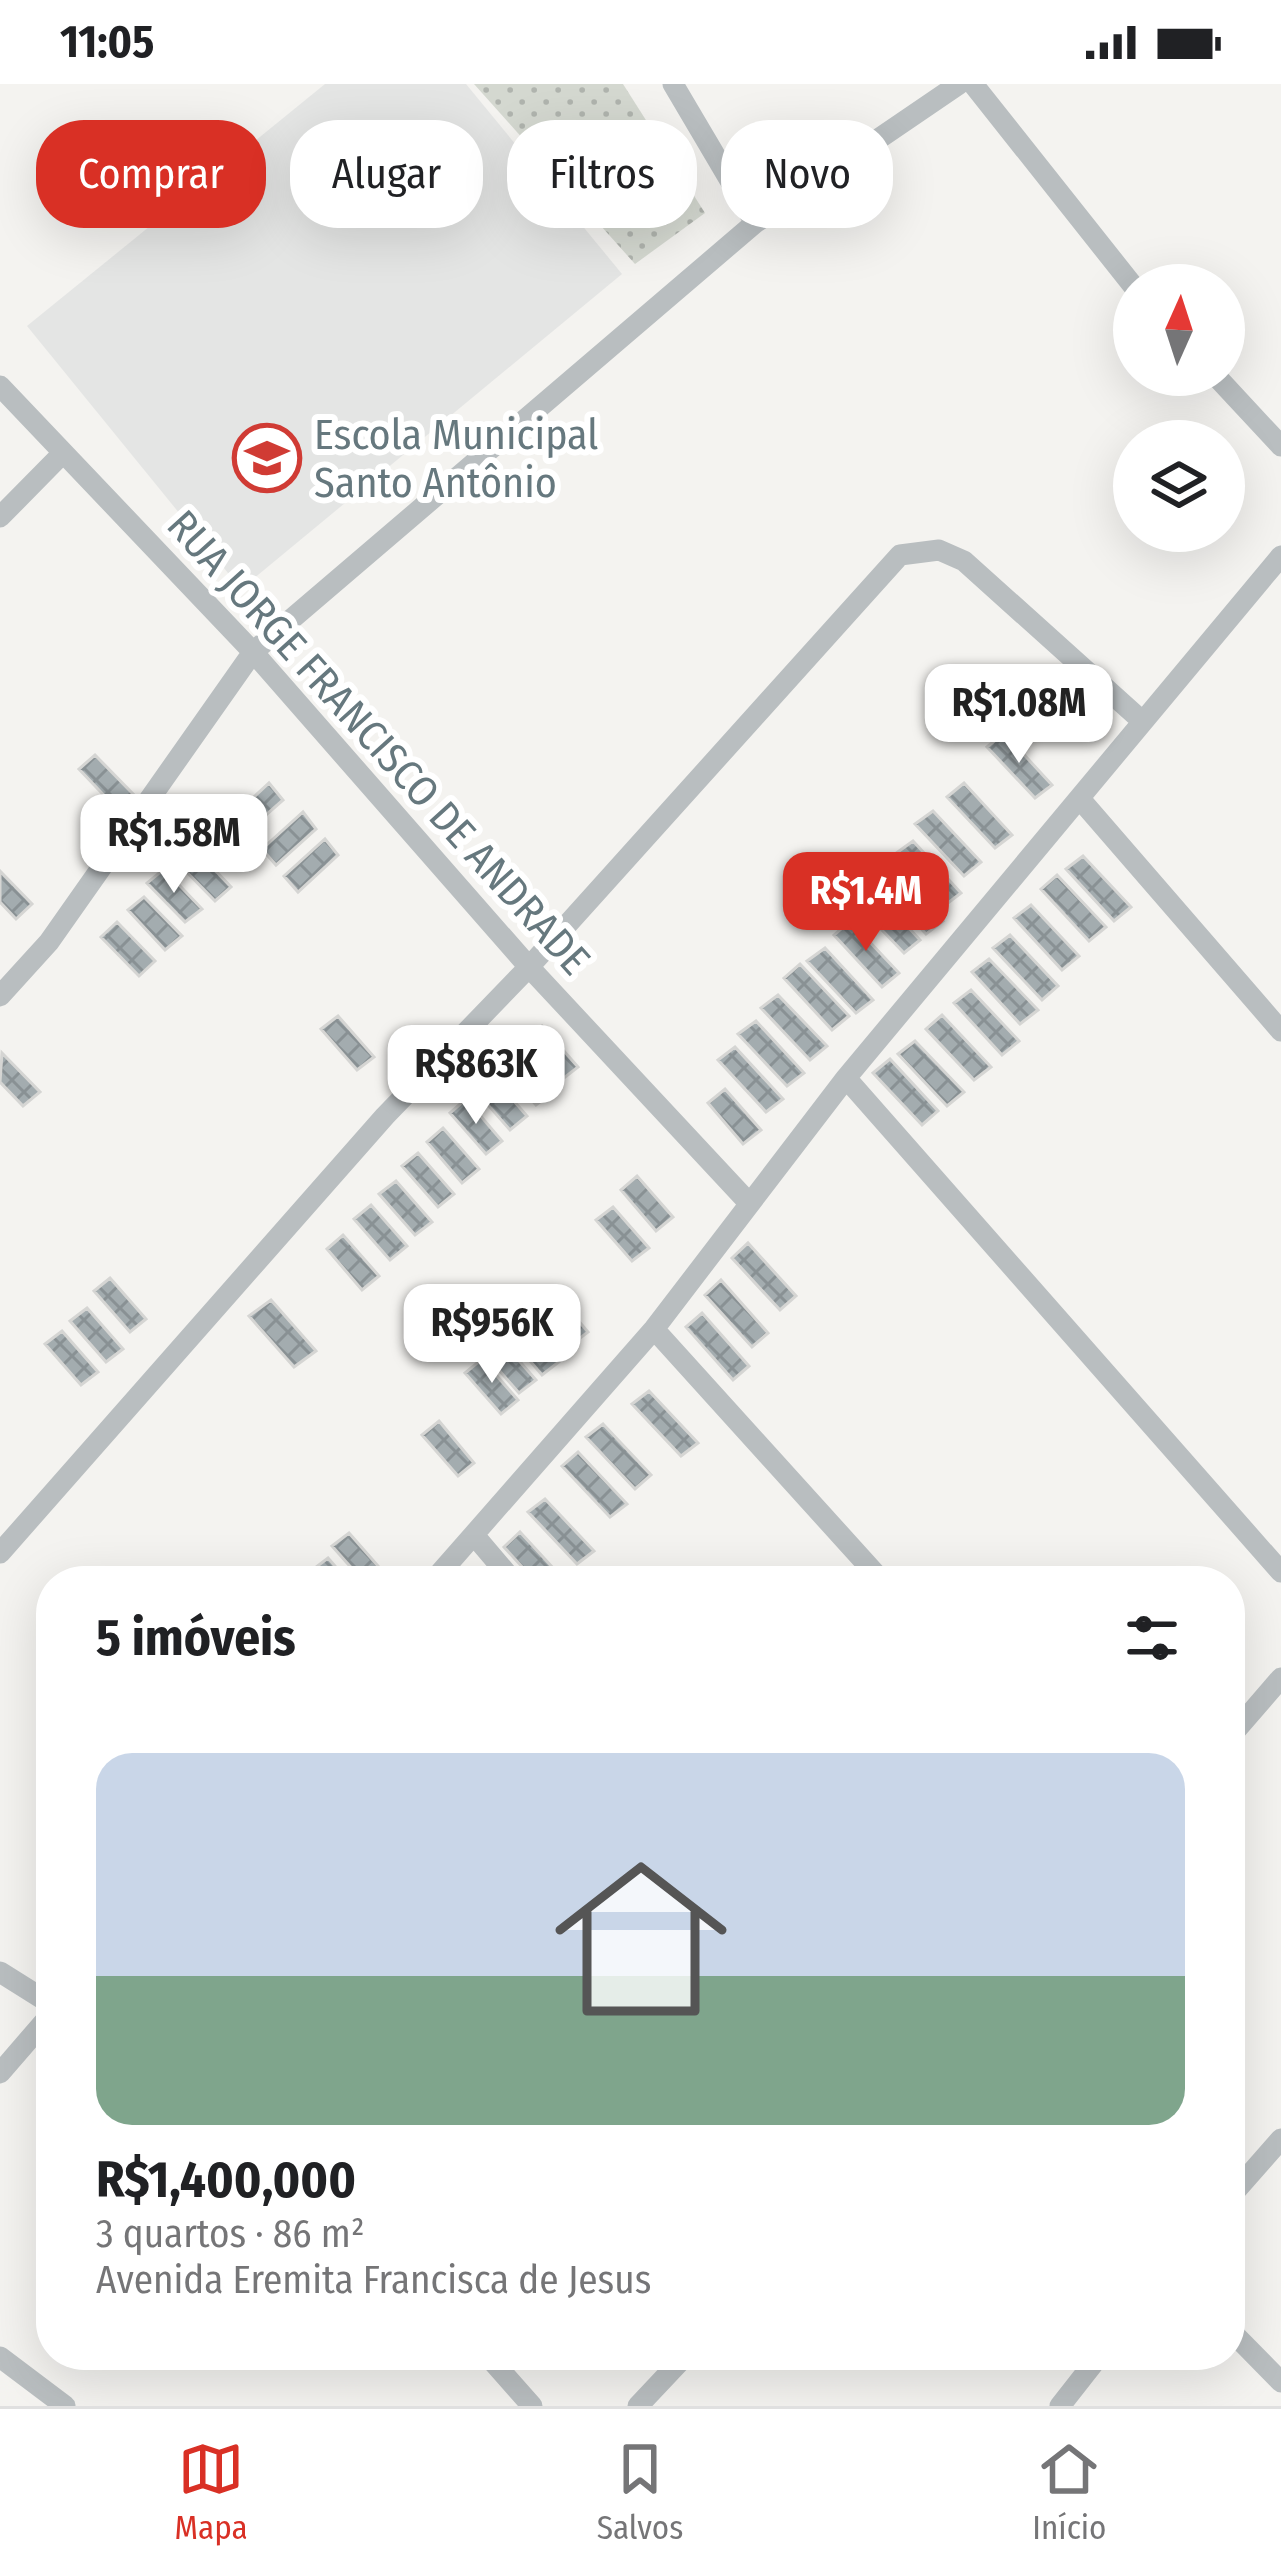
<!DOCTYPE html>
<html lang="pt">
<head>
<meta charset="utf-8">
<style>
	:root { --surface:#fff; --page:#f6f6f6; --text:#202124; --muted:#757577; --line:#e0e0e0; --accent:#d93025 }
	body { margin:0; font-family:"Fira Sans Condensed",sans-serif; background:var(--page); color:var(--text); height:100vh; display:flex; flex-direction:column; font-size:45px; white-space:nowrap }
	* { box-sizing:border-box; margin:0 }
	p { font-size:39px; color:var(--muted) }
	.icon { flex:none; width:66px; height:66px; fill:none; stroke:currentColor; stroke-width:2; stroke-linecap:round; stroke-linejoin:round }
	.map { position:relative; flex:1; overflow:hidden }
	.drawer { position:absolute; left:36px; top:1482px; width:1209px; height:804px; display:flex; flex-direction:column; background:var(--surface); border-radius:48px; box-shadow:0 12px 48px #0002 }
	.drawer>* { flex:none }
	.top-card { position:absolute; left:36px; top:36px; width:1209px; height:108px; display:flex; gap:24px }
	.needle { width:78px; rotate:3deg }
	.buttons { position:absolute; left:1113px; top:180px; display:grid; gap:24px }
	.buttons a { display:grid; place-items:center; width:132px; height:132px; border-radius:50%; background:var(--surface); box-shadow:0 12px 48px #0002; font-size:60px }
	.price { position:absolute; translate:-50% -102px; padding:0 27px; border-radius:24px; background:#fff; color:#222; font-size:39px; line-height:78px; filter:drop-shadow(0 3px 6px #0008) }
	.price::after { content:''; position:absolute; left:50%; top:72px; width:36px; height:27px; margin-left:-18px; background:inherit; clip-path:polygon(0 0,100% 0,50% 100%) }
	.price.selected { background:var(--accent); color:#fff }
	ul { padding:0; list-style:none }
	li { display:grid; align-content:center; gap:24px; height:636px; padding:0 60px }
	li+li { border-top:3px solid var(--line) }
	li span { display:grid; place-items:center; height:372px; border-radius:36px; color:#555 }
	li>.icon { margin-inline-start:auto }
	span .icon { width:216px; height:216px; fill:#fffc; stroke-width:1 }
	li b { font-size:51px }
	h2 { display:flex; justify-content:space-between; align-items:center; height:144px; padding:0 60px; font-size:51px }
	.chip { padding:0 42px; border-radius:48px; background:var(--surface); box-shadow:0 12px 48px #0002; font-size:42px; line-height:108px }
	.chip.selected { background:var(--accent); color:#fff }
	.status { display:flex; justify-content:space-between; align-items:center; height:84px; padding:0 60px; background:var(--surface); direction:ltr }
	.status svg { height:33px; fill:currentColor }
	.dock { display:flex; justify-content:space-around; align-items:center; height:168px; border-top:3px solid var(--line); background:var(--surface); font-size:33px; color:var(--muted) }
	.dock a { display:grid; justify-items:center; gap:6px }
	.dock .selected { color:var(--accent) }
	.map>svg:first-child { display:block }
	.built { fill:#e4e5e4 }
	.grass { fill:url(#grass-dots) }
	.building { fill:url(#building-cross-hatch); stroke:#d5d5d3; stroke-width:3 }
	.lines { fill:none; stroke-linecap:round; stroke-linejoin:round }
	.minor { stroke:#b9bec0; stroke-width:21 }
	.labels { text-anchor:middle; stroke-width:12; stroke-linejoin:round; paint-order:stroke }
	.poi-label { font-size:42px; fill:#66787e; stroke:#fff; text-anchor:start }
	.street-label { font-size:42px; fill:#66787e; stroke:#fff }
</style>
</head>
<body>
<div class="status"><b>11:05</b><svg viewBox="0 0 49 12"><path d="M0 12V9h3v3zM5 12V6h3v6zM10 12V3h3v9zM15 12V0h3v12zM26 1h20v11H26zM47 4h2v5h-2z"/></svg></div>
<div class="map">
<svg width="1281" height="2322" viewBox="0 0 1281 2322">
	<defs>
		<pattern id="grass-dots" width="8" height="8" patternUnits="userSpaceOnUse" patternTransform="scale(3)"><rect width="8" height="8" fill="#d4d8d0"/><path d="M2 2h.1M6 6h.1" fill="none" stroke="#b0b4ae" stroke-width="1.8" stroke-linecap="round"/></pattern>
		<pattern id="building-cross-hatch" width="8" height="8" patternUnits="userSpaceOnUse" patternTransform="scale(3)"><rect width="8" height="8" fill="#a3acaf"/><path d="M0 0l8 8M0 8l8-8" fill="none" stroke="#899194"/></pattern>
	</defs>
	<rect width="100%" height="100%" fill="#f4f3f0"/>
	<path class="built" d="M 325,0 L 466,0 L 622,190 L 241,505 L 27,242 Z"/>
	<path class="grass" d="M 474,0 L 623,0 L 705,129 L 635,180 Z"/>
	<path class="building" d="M 1004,649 L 1052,701 L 1035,714 L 987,663 Z
		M 95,671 L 133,710 L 116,724 L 79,685 Z
		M 269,699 L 283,716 L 242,752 L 229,736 Z
		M 964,699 L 1012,751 L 995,764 L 947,713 Z
		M 933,727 L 981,778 L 964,792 L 915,740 Z
		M 303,728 L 316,745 L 276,781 L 262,765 Z
		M 325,755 L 338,771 L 298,808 L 284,792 Z
		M 913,757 L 961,809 L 944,822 L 895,770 Z
		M 194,764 L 231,803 L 215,817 L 177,778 Z
		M 1083,772 L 1131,823 L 1114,837 L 1066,785 Z
		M 164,785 L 202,825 L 185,838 L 147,799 Z
		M 894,785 L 943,837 L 926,850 L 878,798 Z
		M 0,787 L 32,820 L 16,835 L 0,818 Z
		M 1057,791 L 1106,843 L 1089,857 L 1041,805 Z
		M 872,804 L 920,856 L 904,869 L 855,818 Z
		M 144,813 L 182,852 L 165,866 L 128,826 Z
		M 1031,821 L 1079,872 L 1062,886 L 1014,834 Z
		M 850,837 L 899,889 L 882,903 L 834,851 Z
		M 117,838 L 155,877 L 139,892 L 101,853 Z
		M 1010,851 L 1058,902 L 1042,916 L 993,864 Z
		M 825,864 L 873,916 L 856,929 L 807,877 Z
		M 989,875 L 1038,926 L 1020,940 L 972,888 Z
		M 800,880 L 849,932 L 832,946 L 784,894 Z
		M 971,906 L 1019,957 L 1002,971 L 954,919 Z
		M 778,911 L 827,962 L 810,976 L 761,924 Z
		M 942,931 L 991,983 L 974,996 L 926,945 Z
		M 338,932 L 374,973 L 357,986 L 321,945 Z
		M 756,937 L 804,989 L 787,1002 L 738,950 Z
		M 542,942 L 578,983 L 560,997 L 524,956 Z
		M 915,957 L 964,1008 L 947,1022 L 898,970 Z
		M 735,963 L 783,1015 L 766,1028 L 718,976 Z
		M 517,967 L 553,1008 L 536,1021 L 500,980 Z
		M 2,969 L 40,1008 L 23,1022 L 0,998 Z
		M 890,975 L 938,1027 L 922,1041 L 873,989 Z
		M 491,991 L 527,1032 L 510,1046 L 474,1005 Z
		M 725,1005 L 761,1046 L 743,1060 L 708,1019 Z
		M 466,1015 L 502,1057 L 486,1070 L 450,1029 Z
		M 443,1044 L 479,1085 L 462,1099 L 427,1058 Z
		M 418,1069 L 454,1110 L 438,1123 L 402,1082 Z
		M 637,1092 L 673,1133 L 656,1147 L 621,1106 Z
		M 396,1097 L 432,1138 L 415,1151 L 379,1110 Z
		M 371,1121 L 407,1162 L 390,1176 L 354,1135 Z
		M 613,1123 L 649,1164 L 632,1177 L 596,1136 Z
		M 343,1151 L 379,1192 L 362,1206 L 327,1165 Z
		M 748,1159 L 796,1212 L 780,1226 L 732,1174 Z
		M 110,1194 L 146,1235 L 130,1248 L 94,1207 Z
		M 721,1196 L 768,1249 L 752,1263 L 705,1211 Z
		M 552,1206 L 588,1248 L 571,1261 L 535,1220 Z
		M 271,1216 L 316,1267 L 294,1283 L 249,1232 Z
		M 87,1224 L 123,1265 L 106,1278 L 70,1237 Z
		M 702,1229 L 749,1282 L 733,1296 L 686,1243 Z
		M 524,1236 L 560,1277 L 542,1291 L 507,1250 Z
		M 62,1247 L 98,1288 L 81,1301 L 45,1260 Z
		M 500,1255 L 536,1296 L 519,1309 L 483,1268 Z
		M 482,1275 L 518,1316 L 501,1330 L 465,1289 Z
		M 649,1307 L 698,1359 L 681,1372 L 632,1320 Z
		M 439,1337 L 474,1379 L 458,1392 L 422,1351 Z
		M 603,1340 L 651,1391 L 635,1405 L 586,1353 Z
		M 578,1368 L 627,1420 L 610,1433 L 562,1382 Z
		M 545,1415 L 594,1467 L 577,1480 L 528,1428 Z
		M 520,1448 L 565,1497 L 535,1497 L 504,1463 Z
		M 349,1449 L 385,1490 L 375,1497 L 363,1497 L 332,1462 Z
		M 328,1474 L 348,1497 L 320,1497 L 311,1487 Z"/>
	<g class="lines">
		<path class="minor" d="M 673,0 L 755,139
			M 973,0 L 1134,203
			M 1215,291 L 1281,362
			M 0,302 L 253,568 L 529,883 L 749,1119
			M 0,433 L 62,370
			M 1080,715 L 1281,947
			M 0,912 L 49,858 L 253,568 L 755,139 L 959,0
			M 846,994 L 1281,1488
			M 654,1245 L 882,1497
			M 474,1451 L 513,1497
			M 0,1469 L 385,1032 L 529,883 L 900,471 L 939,466 L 964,477 L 1142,637
			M 433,1497 L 654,1245 L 846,994 L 1281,472
			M 1230,1653 L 1281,1594
			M 0,1888 L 51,1920
			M 0,1989 L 51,1930
			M 1230,2113 L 1281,2055
			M 1230,2246 L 1281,2298
			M 487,2271 L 532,2322
			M 0,2273 L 65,2322
			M 638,2322 L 686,2271
			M 1060,2322 L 1100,2271"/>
	</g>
	<defs>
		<g id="school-ring" transform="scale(3.45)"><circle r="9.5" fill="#fff" stroke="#d03b34" stroke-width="1.5"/><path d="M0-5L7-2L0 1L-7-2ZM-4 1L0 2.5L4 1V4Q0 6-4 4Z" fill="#d03b34"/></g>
	</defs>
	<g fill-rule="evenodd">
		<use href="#school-ring" x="267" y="374"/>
	</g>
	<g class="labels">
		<g class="poi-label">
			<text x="314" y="365">Escola Municipal<tspan x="314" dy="48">Santo Antônio</tspan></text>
		</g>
		<g class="street-label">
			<text transform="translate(379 658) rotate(48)" y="15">RUA JORGE FRANCISCO DE ANDRADE</text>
		</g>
	</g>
</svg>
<div class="buttons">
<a><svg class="needle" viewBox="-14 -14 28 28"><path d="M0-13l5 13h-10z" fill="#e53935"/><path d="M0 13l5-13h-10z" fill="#757577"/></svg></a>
<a><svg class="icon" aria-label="layers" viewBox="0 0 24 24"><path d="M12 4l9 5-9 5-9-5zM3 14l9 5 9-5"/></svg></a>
</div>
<b class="price" style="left:1019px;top:682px">R$1.08M</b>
<b class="price" style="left:174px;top:812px">R$1.58M</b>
<b class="price selected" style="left:866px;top:870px">R$1.4M</b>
<b class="price" style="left:476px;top:1043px">R$863K</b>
<b class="price" style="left:492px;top:1302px">R$956K</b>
<div class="top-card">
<a class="chip selected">Comprar</a>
<a class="chip">Alugar</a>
<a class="chip">Filtros</a>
<a class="chip">Novo</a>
</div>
<section class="drawer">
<h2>5 imóveis<svg class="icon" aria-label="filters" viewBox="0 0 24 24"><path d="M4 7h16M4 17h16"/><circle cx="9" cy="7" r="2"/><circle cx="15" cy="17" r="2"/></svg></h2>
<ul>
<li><span style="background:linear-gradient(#c9d6e8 60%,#7fa58c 0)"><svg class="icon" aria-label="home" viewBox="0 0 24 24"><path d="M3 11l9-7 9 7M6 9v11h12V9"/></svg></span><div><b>R$1,400,000</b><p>3 quartos · 86 m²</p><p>Avenida Eremita Francisca de Jesus</p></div></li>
</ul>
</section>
</div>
<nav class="dock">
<a class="selected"><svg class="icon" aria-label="map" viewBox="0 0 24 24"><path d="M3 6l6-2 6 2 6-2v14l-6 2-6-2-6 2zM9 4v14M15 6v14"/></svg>Mapa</a>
<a><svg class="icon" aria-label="saved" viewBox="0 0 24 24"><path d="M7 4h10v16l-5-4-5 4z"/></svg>Salvos</a>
<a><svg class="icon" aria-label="home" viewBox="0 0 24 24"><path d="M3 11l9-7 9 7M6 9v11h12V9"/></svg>Início</a>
</nav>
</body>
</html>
